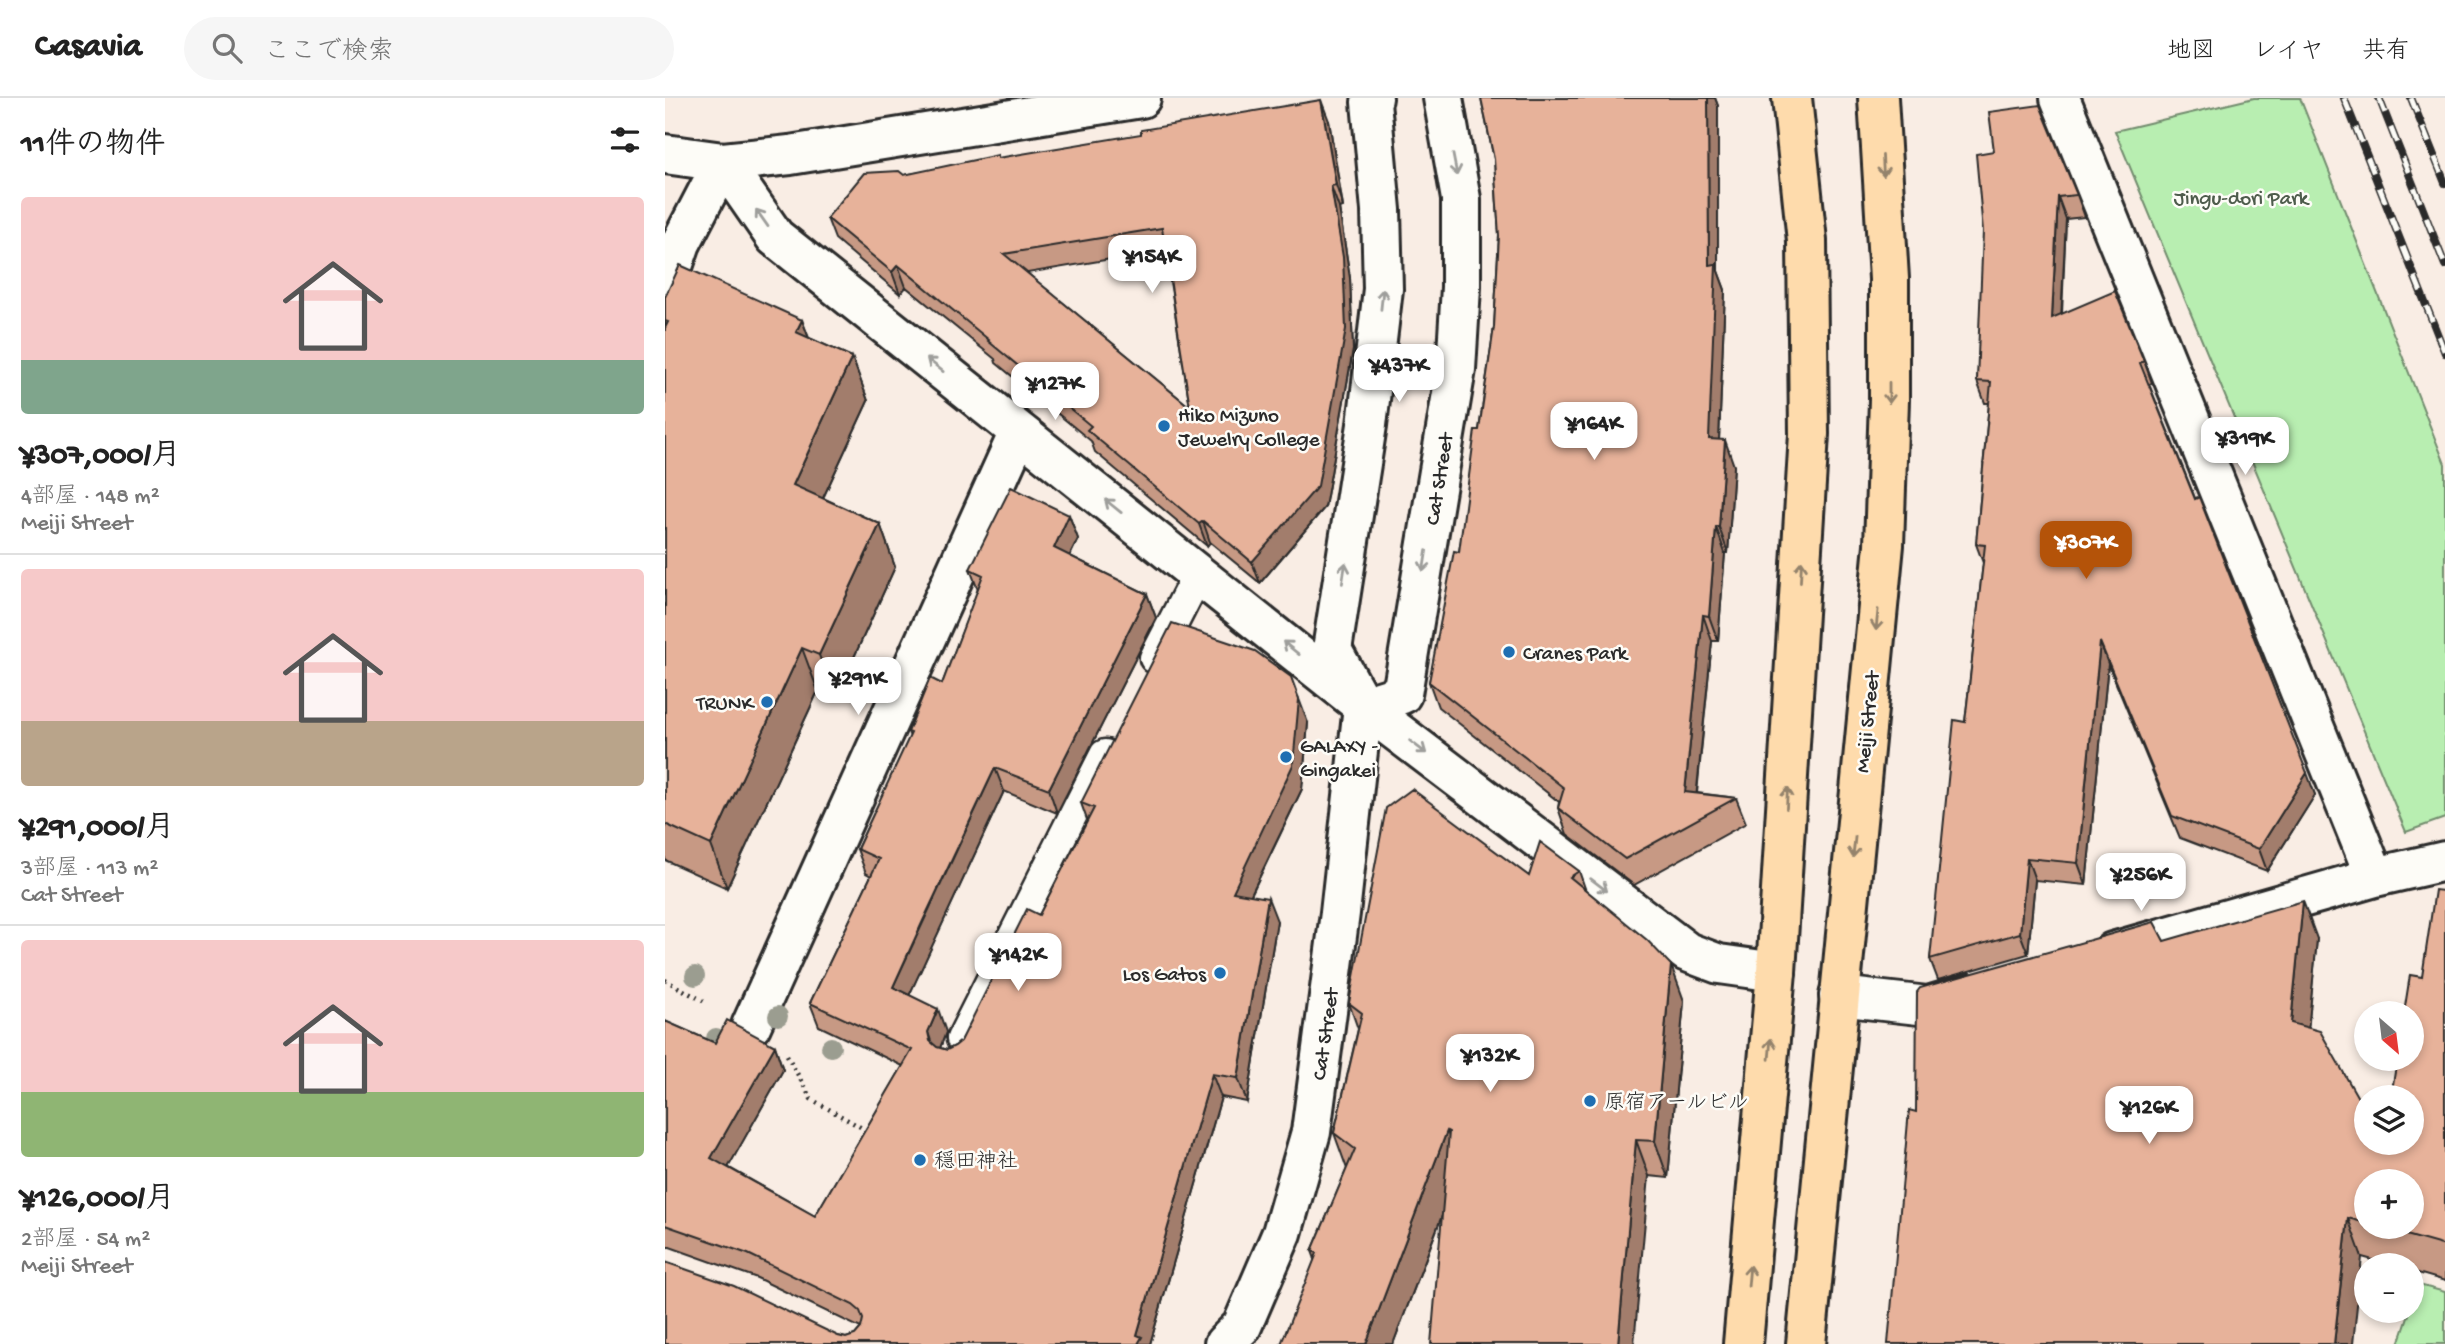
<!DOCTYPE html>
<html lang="ja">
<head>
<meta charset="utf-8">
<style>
	:root { --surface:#fff; --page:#f6f6f6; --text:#222; --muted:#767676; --line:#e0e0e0; --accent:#b45309 }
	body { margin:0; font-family:"Gochi Hand","Klee One",sans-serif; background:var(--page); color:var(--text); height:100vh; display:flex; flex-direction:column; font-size:26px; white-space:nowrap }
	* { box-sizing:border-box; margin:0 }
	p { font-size:23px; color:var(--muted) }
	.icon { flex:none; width:38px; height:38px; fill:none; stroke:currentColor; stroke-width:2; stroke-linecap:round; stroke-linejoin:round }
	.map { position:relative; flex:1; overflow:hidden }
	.drawer { display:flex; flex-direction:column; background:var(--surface); width:665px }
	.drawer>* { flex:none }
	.needle { width:46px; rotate:152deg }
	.fabs { position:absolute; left:1689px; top:903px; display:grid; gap:14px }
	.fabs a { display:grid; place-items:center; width:70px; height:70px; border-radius:50%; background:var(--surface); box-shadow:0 4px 10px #0003; font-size:35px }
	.price { position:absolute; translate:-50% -60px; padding:0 16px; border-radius:14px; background:#fff; color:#222; font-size:23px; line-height:46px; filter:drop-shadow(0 2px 4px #0008) }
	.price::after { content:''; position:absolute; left:50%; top:42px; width:21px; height:16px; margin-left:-10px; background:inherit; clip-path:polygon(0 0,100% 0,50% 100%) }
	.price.on { background:var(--accent); color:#fff }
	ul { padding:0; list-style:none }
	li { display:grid; align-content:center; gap:14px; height:371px; padding:0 21px }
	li+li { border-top:2px solid var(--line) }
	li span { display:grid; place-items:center; height:217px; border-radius:7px; color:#555 }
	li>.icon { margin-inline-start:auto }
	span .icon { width:126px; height:126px; fill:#fffc; stroke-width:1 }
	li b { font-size:30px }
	h2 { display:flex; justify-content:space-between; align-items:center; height:84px; padding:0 21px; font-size:30px }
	header { display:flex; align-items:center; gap:42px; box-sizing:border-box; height:98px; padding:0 35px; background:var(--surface); border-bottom:2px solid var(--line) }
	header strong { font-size:33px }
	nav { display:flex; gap:38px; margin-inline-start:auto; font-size:24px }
	.search { width:490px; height:63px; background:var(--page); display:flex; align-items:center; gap:18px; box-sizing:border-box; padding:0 24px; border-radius:38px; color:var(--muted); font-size:26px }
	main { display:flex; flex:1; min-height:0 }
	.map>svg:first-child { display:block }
	.green { fill:#b8eeb1; stroke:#728c6e; stroke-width:2 }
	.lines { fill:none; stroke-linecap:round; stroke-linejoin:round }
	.service-casing { stroke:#2b2b2b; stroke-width:35 }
	.minor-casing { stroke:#2b2b2b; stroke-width:44 }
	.primary-casing { stroke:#2b2b2b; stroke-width:44 }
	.path { stroke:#2b2b2b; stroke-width:4.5; stroke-dasharray:2 5; stroke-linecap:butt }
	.service { stroke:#fdfcf7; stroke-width:30 }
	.minor { stroke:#fdfcf7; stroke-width:38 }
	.primary { stroke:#fedbac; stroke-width:38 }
	.rail-casing { stroke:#2b2b2b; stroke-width:8 }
	.rail { stroke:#fdfcf7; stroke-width:5; stroke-dasharray:16; stroke-linecap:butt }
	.tree { fill:#9b9d90 }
	.wall { fill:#c79984; stroke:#2b2b2b; stroke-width:2; fill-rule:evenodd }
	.shaded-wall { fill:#a27d6c; stroke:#2b2b2b; stroke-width:2 }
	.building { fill:#e7b29a; stroke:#2b2b2b; stroke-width:2; fill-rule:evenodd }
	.oneway { stroke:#9e9e9b }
	.oneway2 { stroke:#94836c }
	.poi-dot { fill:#1f6fb2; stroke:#fdfcf7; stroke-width:2.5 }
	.labels { text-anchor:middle; stroke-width:5; stroke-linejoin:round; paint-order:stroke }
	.park-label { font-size:21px; fill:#4e5c4c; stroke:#fdfcf7 }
	.poi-label { font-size:21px; fill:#2b2b2b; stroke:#fdfcf7; text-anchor:start }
	.street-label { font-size:21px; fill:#2b2b2b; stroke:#fdfcf7 }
</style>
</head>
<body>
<header>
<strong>Casavia</strong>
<div class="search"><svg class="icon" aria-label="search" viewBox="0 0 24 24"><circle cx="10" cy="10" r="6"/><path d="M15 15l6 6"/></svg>ここで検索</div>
<nav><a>地図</a><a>レイヤ</a><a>共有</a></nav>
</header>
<main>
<section class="drawer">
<h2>11件の物件<svg class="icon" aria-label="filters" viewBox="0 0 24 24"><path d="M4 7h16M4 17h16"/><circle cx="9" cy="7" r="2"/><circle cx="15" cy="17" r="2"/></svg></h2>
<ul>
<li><span style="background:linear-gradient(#f6c9c9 75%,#7fa58c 0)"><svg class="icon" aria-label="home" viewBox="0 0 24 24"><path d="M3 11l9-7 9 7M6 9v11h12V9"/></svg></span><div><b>¥307,000/月</b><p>4部屋 · 148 m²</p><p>Meiji Street</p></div></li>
<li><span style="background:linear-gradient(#f6c9c9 70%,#b9a48a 0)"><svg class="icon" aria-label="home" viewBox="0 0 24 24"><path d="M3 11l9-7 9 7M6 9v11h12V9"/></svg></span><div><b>¥291,000/月</b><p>3部屋 · 113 m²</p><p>Cat Street</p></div></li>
<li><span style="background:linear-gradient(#f6c9c9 70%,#8fb573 0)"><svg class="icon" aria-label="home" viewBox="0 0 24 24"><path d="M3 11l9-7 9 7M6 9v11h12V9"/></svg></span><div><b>¥126,000/月</b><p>2部屋 · 54 m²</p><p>Meiji Street</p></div></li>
</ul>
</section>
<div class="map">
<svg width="1780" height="1246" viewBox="0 0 1780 1246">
	<rect width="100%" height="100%" fill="#f9ede4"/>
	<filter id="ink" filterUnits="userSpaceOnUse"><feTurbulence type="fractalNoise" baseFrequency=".0143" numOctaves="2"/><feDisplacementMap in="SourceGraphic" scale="14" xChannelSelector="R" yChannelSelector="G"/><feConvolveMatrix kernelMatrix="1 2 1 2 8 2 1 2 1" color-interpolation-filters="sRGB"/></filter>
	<g filter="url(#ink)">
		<path class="green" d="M 1589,0 L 1635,0 L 1780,366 L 1780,720 L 1741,734 L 1450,33 Z
			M 1754,1187 L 1780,1194 L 1780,1246 L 1734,1246 Z"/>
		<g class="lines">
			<g class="service-casing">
				<path id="service" d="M 490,560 L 533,476
					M 297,941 L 440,657"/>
			</g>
			<g class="minor-casing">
				<path id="minor" d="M 1395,0 L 1710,779
					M 0,56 L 58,64 L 125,57 L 476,0
					M 0,192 L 16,145 L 58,64 L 110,139 L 698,608 L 1022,854 L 1054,866 L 1111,874
					M 698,608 L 737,596 L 791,271 L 796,189 L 796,101 L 778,0
					M 1448,854 L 1710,779 L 1780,763
					M 1174,898 L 1263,908 L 1303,896
					M 86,928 L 354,334
					M 559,1246 L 577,1228 L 617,1135 L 646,1034 L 675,815 L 698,608 L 667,552 L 702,327 L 718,191 L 716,112 L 706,4 L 708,0"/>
			</g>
			<g class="primary-casing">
				<path id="primary" d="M 1078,1246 L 1111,874 L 1144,336 L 1142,143 L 1127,0
					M 1141,1246 L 1219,447 L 1224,302 L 1224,181 L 1213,0"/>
			</g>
			<path class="path" d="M 0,882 L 42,905
				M 122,957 L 146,1001 L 204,1034"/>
			<use href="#service" class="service"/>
			<use href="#minor" class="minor"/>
			<use href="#primary" class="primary"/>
			<g class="rail-casing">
				<path id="rail" d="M 1679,0 L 1780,255
					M 1714,0 L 1780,167
					M 1746,0 L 1780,85"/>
			</g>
			<use href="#rail" class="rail"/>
		</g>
		<g class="tree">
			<circle cx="30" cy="878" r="10"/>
			<circle cx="113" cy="918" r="10"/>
			<circle cx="51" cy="940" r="10"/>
			<circle cx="166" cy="949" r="10"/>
		</g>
		<path class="wall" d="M 816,0 L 1050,0 L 1053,8 L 1053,173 L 1060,192 L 1054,342 L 1069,368 L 1063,455 L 1060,455 L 1053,543 L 1047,543 L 1032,695 L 1071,700 L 1081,725 L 969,787 L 902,736 L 893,710 L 894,704 L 773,609 L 764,584 L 794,454 L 814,332 L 829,229 L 834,138 L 829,61 Z
			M 664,23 L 678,109 L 674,110 L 685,180 L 688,252 L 660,409 L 595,485 L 545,444 L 542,448 L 430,354 L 426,343 L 331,265 L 330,261 L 241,189 L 235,196 L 170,141 L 162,120 L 239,77 L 334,60 ZM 500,152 L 525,309 L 362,175 Z
			M 1329,53 L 1412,97 L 1420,119 L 1401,121 L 1397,216 L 1479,263 L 1487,285 L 1484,286 L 1650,697 L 1602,773 L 1515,740 L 1443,566 L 1421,787 L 1370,782 L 1363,856 L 1273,882 L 1265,861 L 1300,624 L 1318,465 L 1311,446 L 1324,305 L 1320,305 L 1312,283 Z
			M 0,199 L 137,222 L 144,240 L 187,259 L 203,303 L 158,400 L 215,426 L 230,469 L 170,601 L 153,593 L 62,790 L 0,762 Z
			M 404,417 L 413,441 L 405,458 L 482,496 L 491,520 L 392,715 L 339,693 L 244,897 L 281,934 L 275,950 L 282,952 L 290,948 L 296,943 L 374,817 L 422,722 L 416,705 L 643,625 L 637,691 L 586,797 L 612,823 L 582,1004 L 556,999 L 485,1246 L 0,1246 L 173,1238 L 181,1240 L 190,1237 L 196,1230 L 92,1180 L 5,1149 L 0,1149 L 0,923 L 50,945 L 110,948 L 118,972 L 63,1069 L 150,1118 L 238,968 L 154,928 L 145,905 L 206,778 L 201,775 L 192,751 L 245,639 L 243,634 L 277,586 L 313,492 L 305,471 Z
			M 914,773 L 921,793 L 1019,903 L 1003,1080 L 984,1078 L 777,1118 L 728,1246 L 650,1161 L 647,1153 L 682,1071 L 669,1035 L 693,931 L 684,905 L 864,778 Z
			M 1780,784 L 1780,1183 L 1746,1173 L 1746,1167 L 1726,1167 L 1697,1159 L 1251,1014 L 1499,843 L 1652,841 L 1643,930 L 1719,1046 ZM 1701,1083 L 1746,1129 L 1701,1129 Z"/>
		<path class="shaded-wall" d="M 1043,0 L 1050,0 L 1053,8 L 1053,173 L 1060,192 L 1053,367 L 1044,341 Z
			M 656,2 L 664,23 L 678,109 L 671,87 Z
			M 666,88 L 674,110 L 685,180 L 688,252 L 660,409 L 595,485 L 587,464 Z
			M 1393,99 L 1401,121 L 1395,242 L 1387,220 Z
			M 233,167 L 241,189 L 235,196 L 227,174 Z
			M 137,222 L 153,265 L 131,234 Z
			M 187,259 L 203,303 L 144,430 L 128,387 Z
			M 1060,342 L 1069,368 L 1063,455 L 1054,429 Z
			M 404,417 L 413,441 L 397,473 L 389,450 Z
			M 538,423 L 545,444 L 542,448 L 534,426 Z
			M 215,426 L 230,469 L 170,601 L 154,557 Z
			M 1051,429 L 1060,455 L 1053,543 L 1044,518 Z
			M 482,496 L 491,520 L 392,715 L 384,691 Z
			M 1038,517 L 1047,543 L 1029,720 L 1020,694 Z
			M 1435,544 L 1443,566 L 1421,787 L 1413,765 Z
			M 137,550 L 153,593 L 62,790 L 46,747 Z
			M 634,601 L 643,625 L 637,691 L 576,817 L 568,794 Z
			M 330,670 L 339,693 L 237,913 L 228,889 Z
			M 1642,675 L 1650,697 L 1602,773 L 1594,751 Z
			M 1362,760 L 1370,782 L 1363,856 L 1355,835 Z
			M 603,800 L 612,823 L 582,1004 L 573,980 Z
			M 1638,803 L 1652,841 L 1640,964 L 1626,925 Z
			M 1006,867 L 1019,903 L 1003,1080 L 990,1043 Z
			M 273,911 L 281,934 L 272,958 L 274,967 L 263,934 Z
			M 110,948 L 118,972 L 55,1084 L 46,1060 Z
			M 547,976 L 556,999 L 485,1246 L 473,1246 L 472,1237 Z
			M 782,1033 L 795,1070 L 728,1246 L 701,1246 Z
			M 971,1042 L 984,1078 L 969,1246 L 953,1246 Z
			M 1683,1120 L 1697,1159 L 1688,1246 L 1669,1246 Z"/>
		<path class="building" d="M 816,0 L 1043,0 L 1044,167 L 1051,166 L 1044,341 L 1060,342 L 1054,429 L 1051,429 L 1044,518 L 1038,517 L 1020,694 L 1071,700 L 960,761 L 893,710 L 899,690 L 764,584 L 789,453 L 794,454 L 810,332 L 814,332 L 829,229 L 834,138 L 829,61 Z
			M 656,2 L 671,87 L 666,88 L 678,159 L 681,231 L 653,388 L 587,464 L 538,423 L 534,426 L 422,332 L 426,328 L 323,243 L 324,242 L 233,167 L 227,174 L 162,120 L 199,75 L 234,73 L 239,77 L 333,57 L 333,60 L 476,36 L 476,32 ZM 497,130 L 525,309 L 339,156 Z
			M 1375,7 L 1412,97 L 1393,99 L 1387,220 L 1450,193 L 1479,263 L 1475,265 L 1530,401 L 1534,399 L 1642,675 L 1594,751 L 1507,718 L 1435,544 L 1413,765 L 1362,760 L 1355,835 L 1265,861 L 1289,622 L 1300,624 L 1320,447 L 1311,446 L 1326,284 L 1312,283 L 1318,133 L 1311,56 L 1329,53 L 1324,14 Z
			M 15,167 L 137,222 L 131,234 L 187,259 L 128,387 L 215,426 L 154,557 L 137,550 L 46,747 L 0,726 L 0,230 L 3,224 L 0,223 L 0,199 Z
			M 346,389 L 404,417 L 389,450 L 482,496 L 384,691 L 330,670 L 257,825 L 228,889 L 273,911 L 263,934 L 265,943 L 272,949 L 282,952 L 290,948 L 296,943 L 362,811 L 374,817 L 429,710 L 416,705 L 507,525 L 590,553 L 626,579 L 634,601 L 628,667 L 568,794 L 603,800 L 573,980 L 547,976 L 472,1237 L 477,1239 L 473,1246 L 0,1246 L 0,1164 L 69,1188 L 173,1238 L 181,1240 L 190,1237 L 196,1230 L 198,1221 L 195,1213 L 188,1207 L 83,1156 L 0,1127 L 0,923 L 50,945 L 62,922 L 110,948 L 46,1060 L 150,1118 L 247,952 L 145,905 L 214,761 L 192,751 L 246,635 L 243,634 L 265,580 L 277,586 L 318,477 L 305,471 Z
			M 747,691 L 864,778 L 875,744 L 914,773 L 905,779 L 982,842 L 1006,867 L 990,1043 L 971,1042 L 953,1246 L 766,1246 L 784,1034 L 782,1033 L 701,1246 L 616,1246 L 652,1155 L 647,1153 L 690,1051 L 669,1035 L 697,915 L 684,905 L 721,710 Z
			M 1780,784 L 1780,1148 L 1713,1129 L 1746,1129 L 1746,1083 L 1701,1083 L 1701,1125 L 1683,1120 L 1669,1246 L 1223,1246 L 1244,1012 L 1251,1014 L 1252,894 L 1255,890 L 1489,824 L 1499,843 L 1638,803 L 1626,925 L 1655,933 L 1701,1014 L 1701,1045 L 1746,1045 L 1746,999 L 1726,999 L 1732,961 L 1746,961 L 1746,915 L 1739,915 L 1745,877 L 1757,879 L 1770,792 L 1778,793 Z"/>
		<defs><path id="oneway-shaft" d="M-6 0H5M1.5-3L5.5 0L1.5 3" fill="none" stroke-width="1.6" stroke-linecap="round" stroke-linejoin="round" transform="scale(1.75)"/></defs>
		<g class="oneway">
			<use href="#oneway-shaft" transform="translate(790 67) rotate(79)"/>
			<use href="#oneway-shaft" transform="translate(97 120) rotate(-125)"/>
			<use href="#oneway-shaft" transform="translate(717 201) rotate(-84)"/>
			<use href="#oneway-shaft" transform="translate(270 267) rotate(-141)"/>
			<use href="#oneway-shaft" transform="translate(448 408) rotate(-141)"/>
			<use href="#oneway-shaft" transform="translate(760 463) rotate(99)"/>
			<use href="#oneway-shaft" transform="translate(679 475) rotate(-81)"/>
			<use href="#oneway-shaft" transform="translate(626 550) rotate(-141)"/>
			<use href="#oneway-shaft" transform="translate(753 649) rotate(37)"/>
			<use href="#oneway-shaft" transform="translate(934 787) rotate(37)"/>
		</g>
		<g class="oneway2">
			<use href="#oneway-shaft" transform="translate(1218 68) rotate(87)"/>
			<use href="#oneway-shaft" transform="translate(1224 295) rotate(90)"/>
			<use href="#oneway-shaft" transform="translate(1136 473) rotate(-87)"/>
			<use href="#oneway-shaft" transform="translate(1212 522) rotate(96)"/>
			<use href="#oneway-shaft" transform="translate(1122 700) rotate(-87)"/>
			<use href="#oneway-shaft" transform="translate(1189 749) rotate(96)"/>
			<use href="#oneway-shaft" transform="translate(1105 951) rotate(-85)"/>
			<use href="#oneway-shaft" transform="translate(1084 1178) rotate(-85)"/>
		</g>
	</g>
	<g class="poi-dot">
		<circle cx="499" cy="328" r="7"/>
		<circle cx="844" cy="554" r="7"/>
		<circle cx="102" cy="604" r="7"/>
		<circle cx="621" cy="659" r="7"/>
		<circle cx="555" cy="875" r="7"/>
		<circle cx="925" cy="1003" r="7"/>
		<circle cx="255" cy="1062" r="7"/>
	</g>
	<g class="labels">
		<g class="park-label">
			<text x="1576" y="106">Jingu-dori Park</text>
		</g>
		<g class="poi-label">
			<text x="513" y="323">Hiko Mizuno<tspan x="513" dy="24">Jewelry College</tspan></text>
			<text x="858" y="561">Cranes Park</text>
			<text x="88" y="611" text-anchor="end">TRUNK</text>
			<text x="635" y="654">GALAXY -<tspan x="635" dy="24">Gingakei</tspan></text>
			<text x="541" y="882" text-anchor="end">Los Gatos</text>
			<text x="939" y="1010">原宿アールビル</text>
			<text x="269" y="1069">穏田神社</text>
		</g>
		<g class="street-label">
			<text transform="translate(773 381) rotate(-81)" y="7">Cat Street</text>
			<text transform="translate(1201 624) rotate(-84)" y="7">Meiji Street</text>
			<text transform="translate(659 936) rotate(-82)" y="7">Cat Street</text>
		</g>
	</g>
</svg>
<div class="fabs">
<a><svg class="needle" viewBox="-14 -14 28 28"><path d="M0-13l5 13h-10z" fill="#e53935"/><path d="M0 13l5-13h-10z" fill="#767676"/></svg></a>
<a><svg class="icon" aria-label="layers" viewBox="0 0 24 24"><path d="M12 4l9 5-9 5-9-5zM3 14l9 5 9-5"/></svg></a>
<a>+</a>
<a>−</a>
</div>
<b class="price" style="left:487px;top:197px">¥154K</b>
<b class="price" style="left:734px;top:306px">¥437K</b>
<b class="price" style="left:390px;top:324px">¥127K</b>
<b class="price" style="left:929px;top:364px">¥164K</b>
<b class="price" style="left:1580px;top:379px">¥319K</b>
<b class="price on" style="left:1421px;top:483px">¥307K</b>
<b class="price" style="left:193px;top:619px">¥291K</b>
<b class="price" style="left:1476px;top:815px">¥256K</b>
<b class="price" style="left:353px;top:895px">¥142K</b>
<b class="price" style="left:825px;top:996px">¥132K</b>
<b class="price" style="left:1484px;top:1048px">¥126K</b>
</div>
</main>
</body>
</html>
